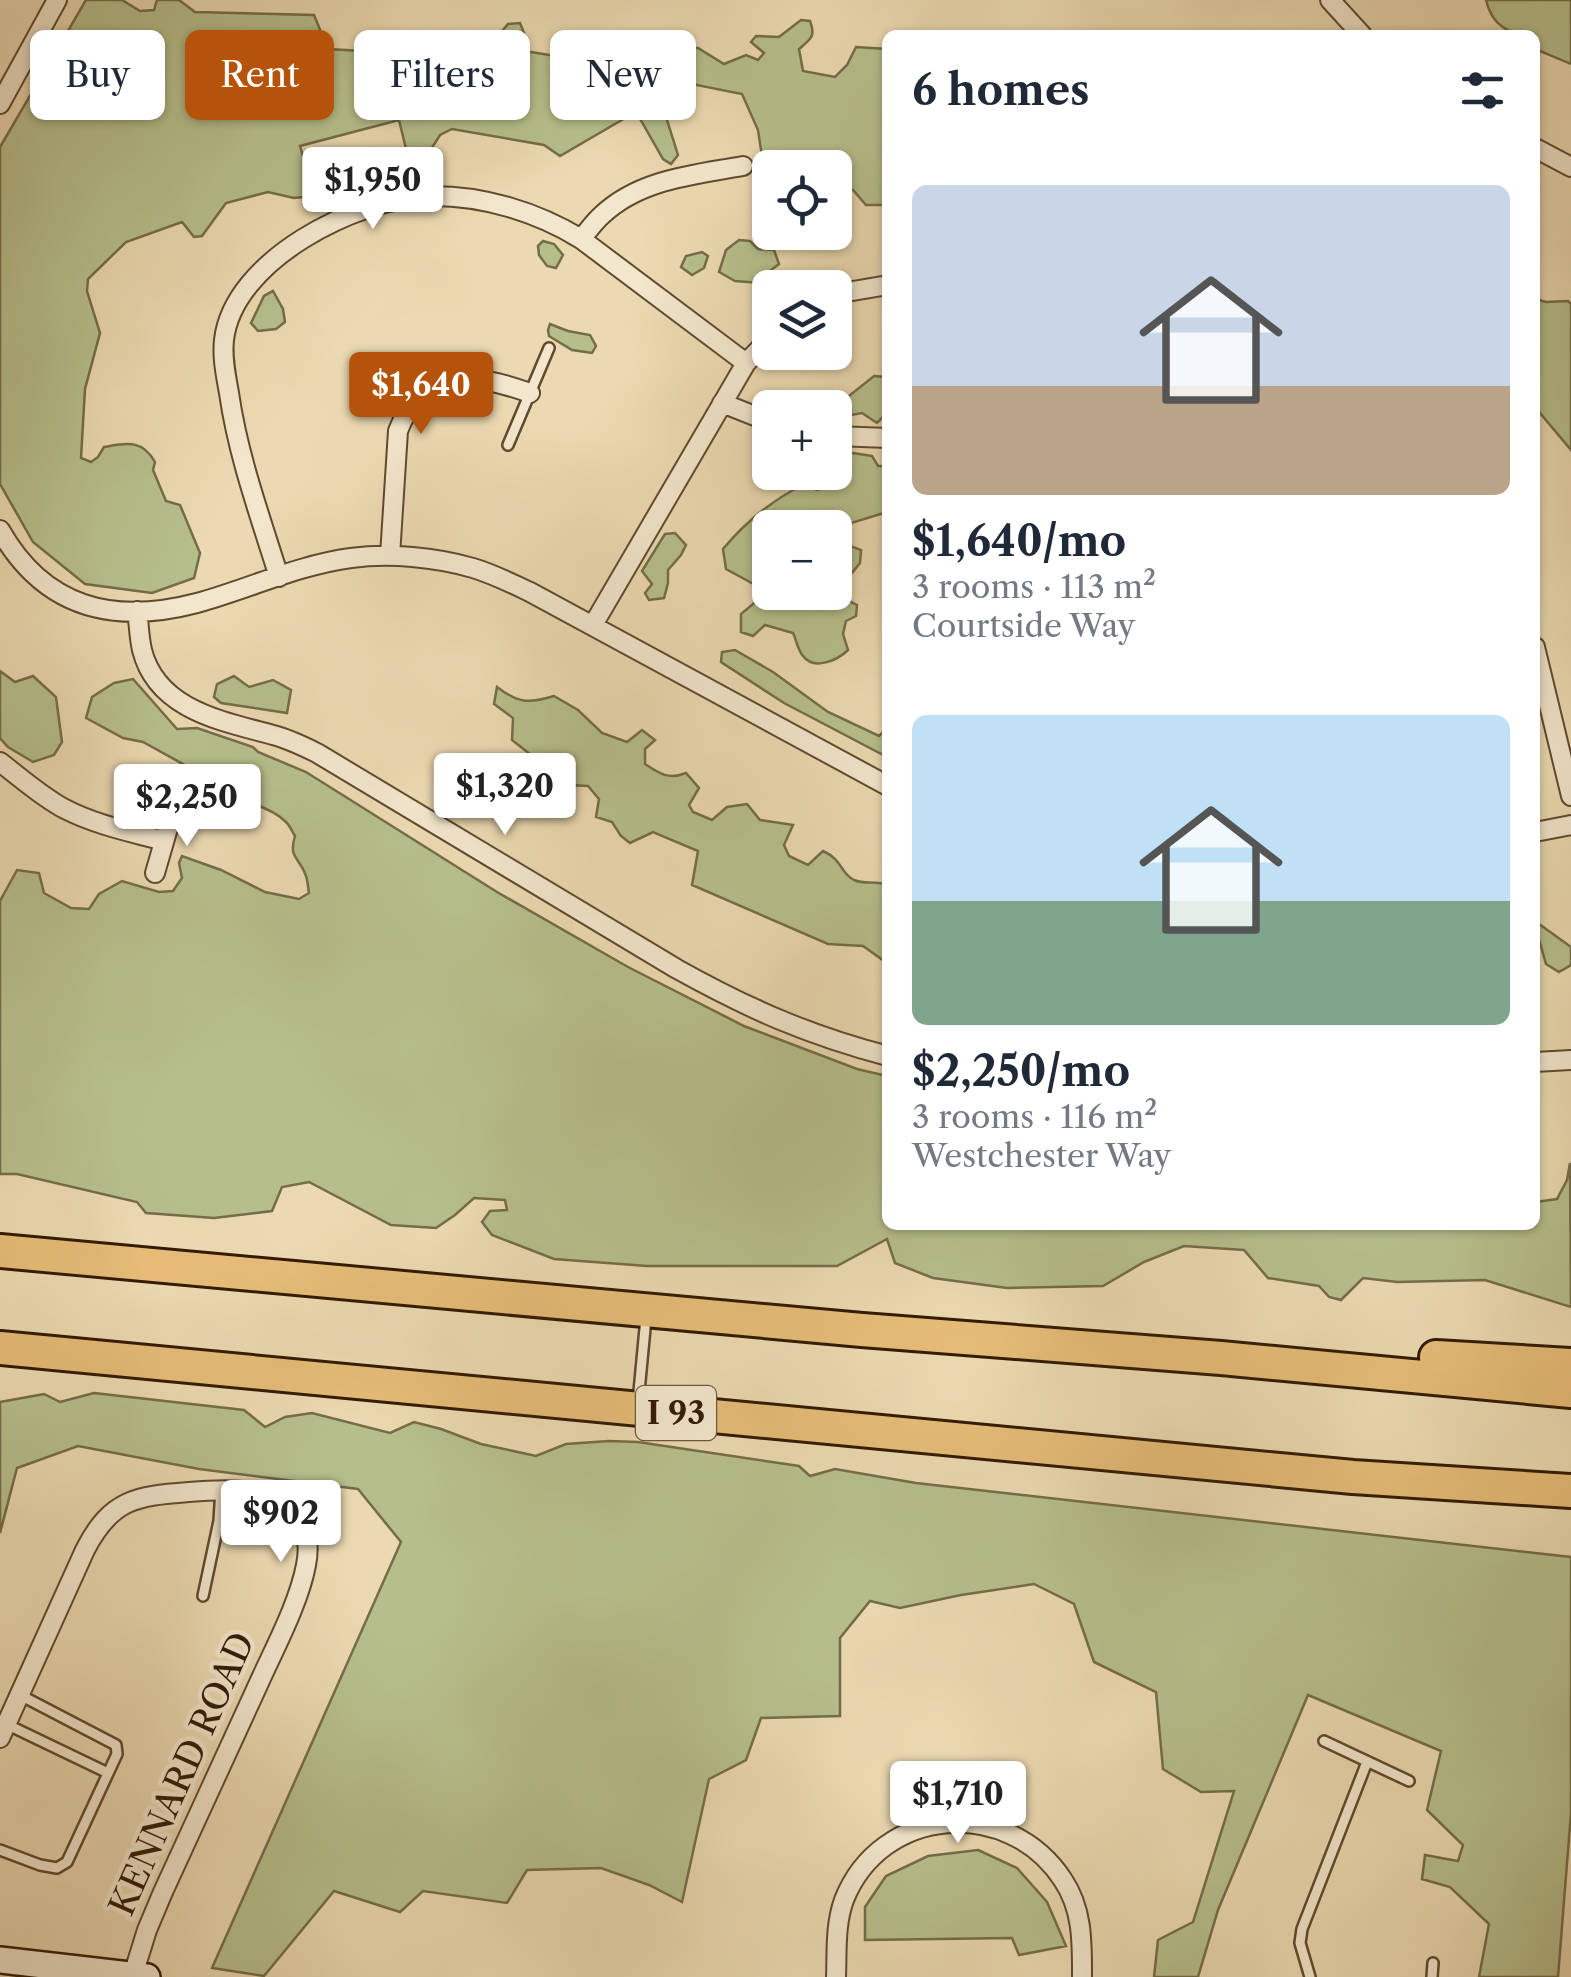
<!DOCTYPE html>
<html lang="en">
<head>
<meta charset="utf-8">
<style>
	:root { --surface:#fff; --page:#f6f6f7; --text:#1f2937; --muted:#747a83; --accent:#b45309 }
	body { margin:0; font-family:"Libre Caslon Text",serif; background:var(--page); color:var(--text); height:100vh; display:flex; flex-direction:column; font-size:38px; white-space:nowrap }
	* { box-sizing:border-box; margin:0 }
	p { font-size:32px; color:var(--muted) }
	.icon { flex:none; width:55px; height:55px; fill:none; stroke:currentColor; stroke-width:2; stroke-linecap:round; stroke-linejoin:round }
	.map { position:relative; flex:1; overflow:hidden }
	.sheet { position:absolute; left:882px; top:30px; width:658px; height:1200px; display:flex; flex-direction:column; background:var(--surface); border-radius:15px; box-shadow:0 2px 8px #0004 }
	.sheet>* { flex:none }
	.top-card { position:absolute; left:30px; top:30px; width:702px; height:90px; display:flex; gap:20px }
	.tools { position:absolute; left:752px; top:150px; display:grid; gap:20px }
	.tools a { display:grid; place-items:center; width:100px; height:100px; border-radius:15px; background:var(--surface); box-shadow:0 2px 8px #0004; font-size:50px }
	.price { position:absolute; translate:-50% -85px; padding:0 22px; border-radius:10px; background:#fff; color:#222; font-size:32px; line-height:65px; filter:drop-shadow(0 2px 5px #0008) }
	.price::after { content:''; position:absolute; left:50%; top:60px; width:30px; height:22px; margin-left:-15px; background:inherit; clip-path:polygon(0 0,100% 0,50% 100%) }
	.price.current { background:var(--accent); color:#fff }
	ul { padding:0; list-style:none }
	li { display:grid; align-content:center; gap:20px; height:530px; padding:0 30px }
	li span { display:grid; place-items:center; height:310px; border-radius:15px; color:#555 }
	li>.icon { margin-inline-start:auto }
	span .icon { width:180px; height:180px; fill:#fffc; stroke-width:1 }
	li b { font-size:42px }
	h2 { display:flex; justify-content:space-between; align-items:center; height:120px; padding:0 30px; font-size:42px }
	.pill { padding:0 35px; border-radius:15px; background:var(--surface); box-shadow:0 2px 8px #0004; font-size:35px; line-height:90px }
	.pill.current { background:var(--accent); color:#fff }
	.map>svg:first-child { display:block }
	.green { fill:#b6bf8c; stroke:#746d48; stroke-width:2.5 }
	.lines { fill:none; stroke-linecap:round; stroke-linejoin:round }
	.service-casing { stroke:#604a2e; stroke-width:14 }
	.minor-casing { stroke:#604a2e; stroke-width:22 }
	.secondary-casing { stroke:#321b03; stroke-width:30 }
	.motorway-casing { stroke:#321b03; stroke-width:38 }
	.service { stroke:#f2e6cc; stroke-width:9 }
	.minor { stroke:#f2e6cc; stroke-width:18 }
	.secondary { stroke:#f2e6cc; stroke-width:25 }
	.motorway { stroke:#e6bc78; stroke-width:32 }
	.labels { text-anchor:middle; stroke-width:9; stroke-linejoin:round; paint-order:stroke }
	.shield { fill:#f2e6cc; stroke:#6c583f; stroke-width:2.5 }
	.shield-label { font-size:32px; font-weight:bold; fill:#321b03 }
	.street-label { font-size:35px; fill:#321b03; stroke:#f2e6cc }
</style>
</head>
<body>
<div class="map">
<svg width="1571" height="1977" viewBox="0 0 1571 1977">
	<rect width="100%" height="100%" fill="#ebd9b1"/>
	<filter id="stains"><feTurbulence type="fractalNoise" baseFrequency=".002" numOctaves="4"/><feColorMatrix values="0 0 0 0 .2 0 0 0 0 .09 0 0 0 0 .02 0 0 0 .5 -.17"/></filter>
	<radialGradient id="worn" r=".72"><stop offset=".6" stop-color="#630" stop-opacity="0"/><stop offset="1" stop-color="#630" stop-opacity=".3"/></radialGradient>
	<path class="green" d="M 86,0 L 122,0 L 140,11 L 154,10 L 157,0 L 179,0 L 195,12 L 314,15 L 328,49 L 467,57 L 483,49 L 503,48 L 503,30 L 508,24 L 520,23 L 524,33 L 519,50 L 573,59 L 611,53 L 620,56 L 626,64 L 643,57 L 668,63 L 682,61 L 692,48 L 698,48 L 724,64 L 746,55 L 758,60 L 764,53 L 751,42 L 756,36 L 779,37 L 801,20 L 810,21 C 816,36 811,39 799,49 L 803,71 L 835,77 L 847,65 L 856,47 L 887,49 L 887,205 L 866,205 L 853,190 L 835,180 L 835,168 L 770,168 L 763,163 L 758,130 L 742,94 L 682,82 L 662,104 L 678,155 L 671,164 L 663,159 L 639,117 L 627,117 L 560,156 L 544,145 L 452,129 L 440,135 L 413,178 L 407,172 L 408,157 L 399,120 L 300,146 L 315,196 L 294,198 L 268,192 L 226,203 L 202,236 L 194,237 L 182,222 L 126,242 L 88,279 L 87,291 L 100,333 L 85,389 L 81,458 L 91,462 L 98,457 L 104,447 C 127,443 142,439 155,462 L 153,470 L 166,501 L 180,505 L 200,553 L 194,578 L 152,593 L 85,584 L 33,542 L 0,484 L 0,147 Z
		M 1486,0 L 1571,0 L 1571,64 L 1535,49 L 1535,35 C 1509,35 1492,26 1486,0 Z
		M 739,240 L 750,241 L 758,249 L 774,250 L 779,264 L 767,273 L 761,283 L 735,281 L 719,272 L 726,250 Z
		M 543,241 L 554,244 L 563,255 L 556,268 L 547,266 L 539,255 L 538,246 Z
		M 702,252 L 708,256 L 704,268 L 692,275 L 681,267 L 686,256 Z
		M 273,291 L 283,309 L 285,322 L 276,329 L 258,331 L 251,323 L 264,296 Z
		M 1535,299 L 1546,302 L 1568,301 L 1571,304 L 1571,450 L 1535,407 Z
		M 550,324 L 568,331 L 590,335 L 596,346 L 592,353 L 572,350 L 549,336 L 548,330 Z
		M 874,376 L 886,377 L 884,416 L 877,423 L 862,413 L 835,418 L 835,408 L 828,407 L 844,400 Z
		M 846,452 L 872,456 L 878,466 L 888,466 L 887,512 L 851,523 L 840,542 L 861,550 L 860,563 L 852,573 C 830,561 835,550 835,528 L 770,528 L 770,592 L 833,593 L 857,605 L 856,616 L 846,621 L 843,634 L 848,650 C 838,660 814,671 803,656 C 798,651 796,639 793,633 L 765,625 L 753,636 L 741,632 L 741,614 L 759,599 L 759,587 L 726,569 L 723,549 C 746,521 773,500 804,484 L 817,490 L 833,484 L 843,473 L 835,463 L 835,457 Z
		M 675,533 L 686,545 L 681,555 L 668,570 L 668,583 L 664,598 L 649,600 L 645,593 L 652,584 L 642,571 L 665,534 Z
		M 735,650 L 773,672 L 828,712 L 879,736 L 887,728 L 887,757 L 784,703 L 721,662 L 722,652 Z
		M 0,671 L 15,682 L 33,676 L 56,697 L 62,742 L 54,755 L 33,762 L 8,747 L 0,738 Z
		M 234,676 L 249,687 L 273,680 L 291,690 L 287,713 L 221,703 L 214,697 L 217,684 Z
		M 133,679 L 177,729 L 197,728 L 253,747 L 258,752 L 306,772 L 497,892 L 628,967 L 744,1026 L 857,1069 L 887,1076 L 888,1225 L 1535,1225 L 1535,1202 L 1557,1199 L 1567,1180 L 1570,1163 L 1571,1307 L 1485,1280 L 1397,1282 L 1363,1278 L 1341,1300 L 1329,1297 L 1319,1286 L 1268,1278 L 1244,1250 L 1184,1246 L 1144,1262 L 1103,1286 L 1007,1288 L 933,1278 L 895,1263 L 887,1239 L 837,1266 L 647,1266 L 554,1259 L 492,1235 L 482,1222 L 490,1211 L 507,1210 L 505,1200 L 474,1198 L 455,1215 L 436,1228 L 391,1225 L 309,1182 L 282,1187 L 272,1211 L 214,1218 L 146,1213 L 137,1202 L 17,1174 L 0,1174 L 0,901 L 17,870 L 39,873 L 44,893 L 71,908 L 89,909 L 99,894 L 122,881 L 159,892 L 173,891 L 182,878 L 179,863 L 182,856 L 221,870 L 265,892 L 299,899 L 309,893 C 308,888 308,882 306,876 C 300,857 288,859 295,836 C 292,831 290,826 286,822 C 268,804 225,795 200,793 L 199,788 L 216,788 L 217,779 L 201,774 L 143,742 L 123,738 L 86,718 L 92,697 L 114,683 Z
		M 497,687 C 518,703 528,704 554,696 L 578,710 L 602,733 L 627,742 L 642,730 L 655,740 L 645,749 L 645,764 C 660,774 669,780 686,773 L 699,788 L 689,805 L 693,812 L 712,820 L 727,807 L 747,804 L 760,820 L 793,825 L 784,845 L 789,856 L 808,865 L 823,851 C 843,860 840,873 854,880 C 865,885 876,880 887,885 L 887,963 L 863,946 L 828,944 L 692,885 L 698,851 L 653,832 L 630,843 L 621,836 L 612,822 L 596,817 L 599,799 L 588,786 L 569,785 L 512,740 L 513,718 L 494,704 Z
		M 1535,921 L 1571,947 L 1571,965 L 1559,972 L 1546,964 L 1538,936 L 1535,936 Z
		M 94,1393 L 244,1410 L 265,1427 L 285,1417 L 312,1413 L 390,1433 L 414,1422 L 441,1429 L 481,1444 L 536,1456 L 566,1444 L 609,1441 L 638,1442 L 799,1466 L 810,1476 L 835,1469 L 916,1483 L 1571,1557 L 1571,1813 L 1558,1977 L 1479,1977 L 1489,1924 L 1450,1887 L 1422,1879 L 1425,1855 L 1458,1861 L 1463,1845 L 1427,1810 L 1441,1751 L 1308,1695 L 1218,1910 L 1198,1977 L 1154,1977 L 1158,1940 L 1193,1922 L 1234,1791 L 1201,1792 L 1163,1769 L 1156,1692 L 1094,1662 L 1074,1604 L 1034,1584 L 961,1595 L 900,1608 L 870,1601 L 840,1638 L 840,1716 L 761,1718 L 746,1760 L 709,1779 L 682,1902 L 649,1885 L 601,1868 L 527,1870 L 507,1903 L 423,1891 L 400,1912 L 334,1891 L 264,1976 L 212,1968 L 401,1542 L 358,1489 L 199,1469 L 78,1446 L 17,1468 L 0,1533 L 0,1402 L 44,1394 L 60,1402 Z
		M 978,1850 L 1017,1868 L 1047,1902 L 1066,1946 L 1019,1955 L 1012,1938 L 865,1940 L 865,1907 L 886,1876 L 928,1856 Z"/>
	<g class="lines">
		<g class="service-casing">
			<path id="service" d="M 508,445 L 549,348
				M 638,1402 L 646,1318
				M 203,1596 L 219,1521 L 221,1489
				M 6,1724 L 108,1773
				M 1324,1741 L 1409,1781
				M 0,1850 L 40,1865 L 57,1868 L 67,1862 L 117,1754 L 116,1745 L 20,1695
				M 1310,1977 L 1300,1943 L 1302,1929 L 1367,1762
				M 1432,1977 L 1433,1963"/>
		</g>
		<g class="minor-casing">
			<path id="minor" d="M 1330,0 L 1362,35
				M 0,104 L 57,0
				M 1535,148 L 1571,167
				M 581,239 C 588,231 594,222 602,215 C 640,179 694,175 743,166
				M 835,297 L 847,292 L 888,285
				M 722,403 L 770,422
				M 835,436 L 888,438
				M 0,530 C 44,608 113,625 197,603 C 248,589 298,565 351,558 C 390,553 435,557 473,568 C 493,574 511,583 530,592 L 888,786
				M 390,556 L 398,431 C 423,365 474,373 530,393
				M 279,577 C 260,516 238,456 229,393 C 226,376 222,358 224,340 C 233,260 357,198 429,196 C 482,195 537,212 581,239 L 746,363
				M 137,611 C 139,624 139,637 142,650 C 157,710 222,721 273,735 C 289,739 303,746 317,753 L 677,969 C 749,1009 808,1035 888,1056
				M 593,625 L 746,363 L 770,338
				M 1535,647 L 1571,796
				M 0,762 C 21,778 42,797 65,809 C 96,825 131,832 164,841
				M 1535,832 L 1571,825
				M 155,873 L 173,811
				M 1535,1062 L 1571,1060
				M 0,1738 L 85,1550 C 111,1499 136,1496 189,1492 C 222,1489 283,1485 301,1520 C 308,1534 309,1550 306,1565 C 299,1603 274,1649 258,1685 C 226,1754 195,1823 163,1892 L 147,1930 L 133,1975
				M 836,1977 C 837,1951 835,1925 844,1900 C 881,1806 1008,1796 1063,1880 C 1083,1910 1082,1943 1082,1977"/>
		</g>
		<g class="secondary-casing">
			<path id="secondary" d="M 0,1960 L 147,1977"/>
		</g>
		<g class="motorway-casing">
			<path id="motorway" d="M 0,1251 L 862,1330 L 1221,1358 L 1571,1391
				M 0,1348 L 1353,1477 L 1571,1491
				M 1436,1357 L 1571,1365"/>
		</g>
		<use href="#service" class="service"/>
		<use href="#minor" class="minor"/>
		<use href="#secondary" class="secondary"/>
		<use href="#motorway" class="motorway"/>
	</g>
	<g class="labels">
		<rect class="shield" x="636" y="1386" width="80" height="54" rx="8"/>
		<g class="shield-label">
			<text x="676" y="1424">I 93</text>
		</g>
		<g class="street-label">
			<text transform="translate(182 1774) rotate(-66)" y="12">KENNARD ROAD</text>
		</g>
	</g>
	<rect width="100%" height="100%" filter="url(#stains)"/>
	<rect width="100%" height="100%" fill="url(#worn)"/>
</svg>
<div class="tools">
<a><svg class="icon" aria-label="locate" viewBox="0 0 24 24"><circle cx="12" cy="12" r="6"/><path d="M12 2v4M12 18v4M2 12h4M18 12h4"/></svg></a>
<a><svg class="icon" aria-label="layers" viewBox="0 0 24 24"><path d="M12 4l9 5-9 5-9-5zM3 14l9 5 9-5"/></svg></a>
<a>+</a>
<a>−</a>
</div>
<b class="price" style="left:373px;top:232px">$1,950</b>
<b class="price current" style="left:421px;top:437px">$1,640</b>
<b class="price" style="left:505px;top:838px">$1,320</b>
<b class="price" style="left:187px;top:849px">$2,250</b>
<b class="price" style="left:281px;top:1565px">$902</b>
<b class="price" style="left:958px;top:1846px">$1,710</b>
<div class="top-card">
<a class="pill">Buy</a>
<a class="pill current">Rent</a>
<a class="pill">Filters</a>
<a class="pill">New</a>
</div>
<section class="sheet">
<h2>6 homes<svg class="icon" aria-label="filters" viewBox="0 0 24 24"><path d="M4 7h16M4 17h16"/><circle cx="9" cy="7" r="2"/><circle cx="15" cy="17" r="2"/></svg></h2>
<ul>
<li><span style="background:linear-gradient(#c9d6e8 65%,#b9a48a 0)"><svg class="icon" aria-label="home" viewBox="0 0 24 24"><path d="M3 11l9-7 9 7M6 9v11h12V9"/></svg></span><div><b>$1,640/mo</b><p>3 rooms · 113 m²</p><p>Courtside Way</p></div></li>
<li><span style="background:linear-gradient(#bfe0f5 60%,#7fa58c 0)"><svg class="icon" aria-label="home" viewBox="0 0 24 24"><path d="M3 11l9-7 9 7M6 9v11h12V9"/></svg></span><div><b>$2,250/mo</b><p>3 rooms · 116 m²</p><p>Westchester Way</p></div></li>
</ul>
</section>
</div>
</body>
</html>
